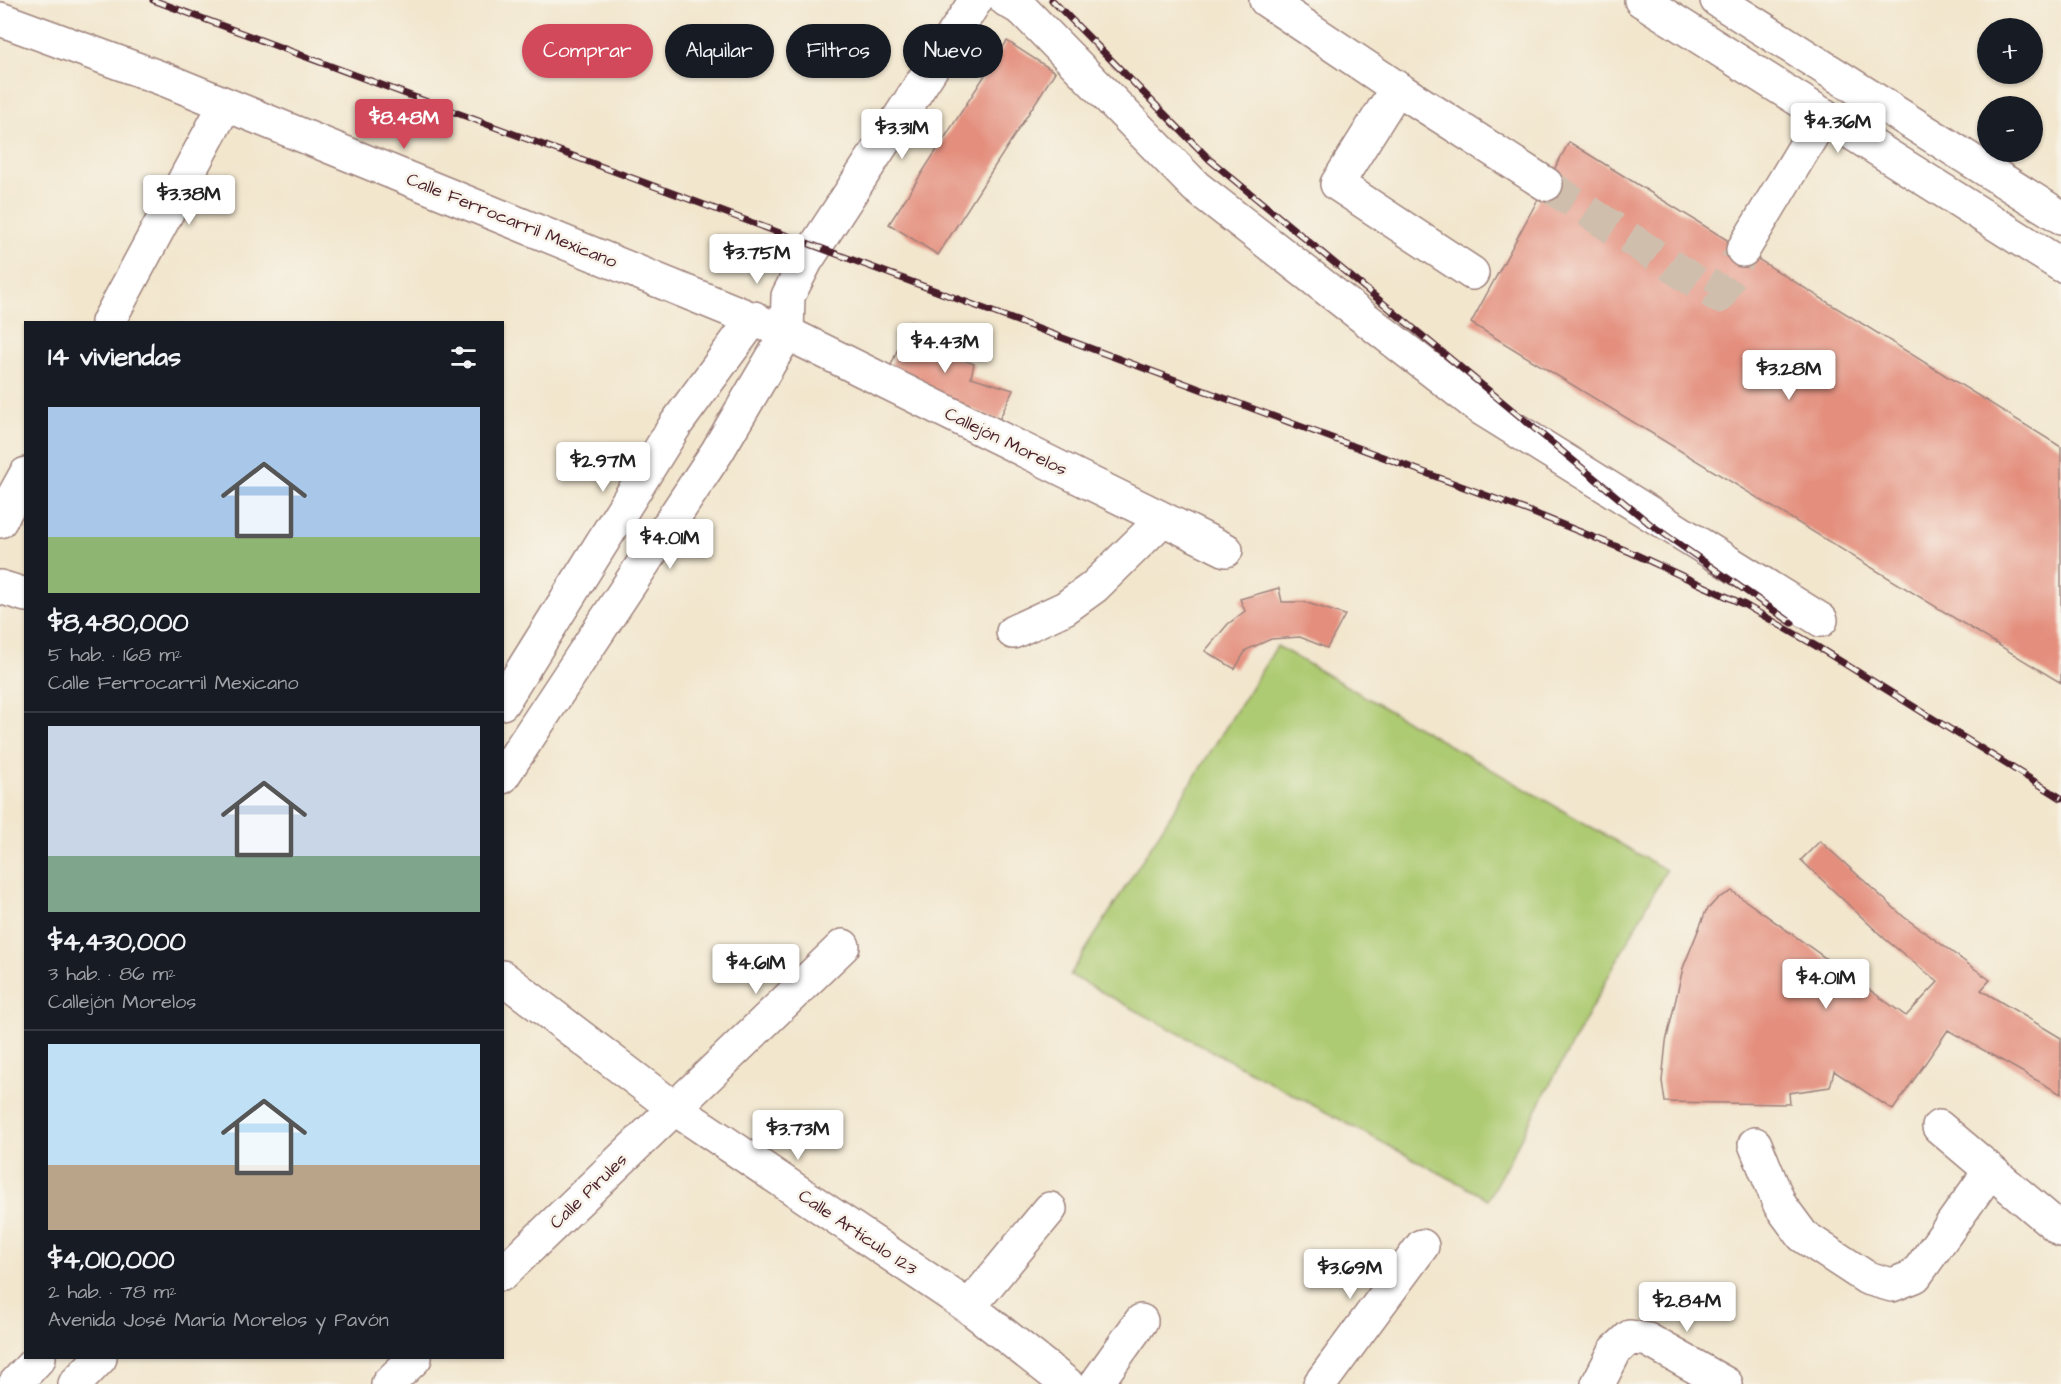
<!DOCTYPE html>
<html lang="es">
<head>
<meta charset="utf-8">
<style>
	:root { --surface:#171b24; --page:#242831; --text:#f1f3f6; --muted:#9ea1a6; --line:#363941; --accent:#d1495b }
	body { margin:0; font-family:"Architects Daughter",sans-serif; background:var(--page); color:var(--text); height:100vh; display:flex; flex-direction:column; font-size:22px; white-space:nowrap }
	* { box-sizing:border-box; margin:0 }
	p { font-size:20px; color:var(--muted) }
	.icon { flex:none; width:33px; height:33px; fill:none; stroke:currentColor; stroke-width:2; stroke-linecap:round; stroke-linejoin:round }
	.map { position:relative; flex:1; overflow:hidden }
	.details { position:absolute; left:24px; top:321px; width:480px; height:1038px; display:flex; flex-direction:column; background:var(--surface); border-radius:0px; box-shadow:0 2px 4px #0004 }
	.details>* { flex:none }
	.guide { position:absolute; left:522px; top:24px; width:570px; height:54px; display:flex; gap:12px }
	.controls { position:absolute; left:1977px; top:18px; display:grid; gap:12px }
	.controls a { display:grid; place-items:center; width:66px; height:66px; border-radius:50%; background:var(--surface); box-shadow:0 2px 4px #0004; font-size:30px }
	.price { position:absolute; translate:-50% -51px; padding:0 14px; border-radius:6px; background:#fff; color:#222; font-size:20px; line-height:39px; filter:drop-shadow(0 2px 3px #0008) }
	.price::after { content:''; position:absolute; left:50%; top:36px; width:18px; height:14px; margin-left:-9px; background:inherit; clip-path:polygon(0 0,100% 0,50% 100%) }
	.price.selected { background:var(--accent); color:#fff }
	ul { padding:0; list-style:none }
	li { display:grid; align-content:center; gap:12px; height:318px; padding:0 24px }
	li+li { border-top:2px solid var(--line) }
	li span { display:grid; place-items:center; height:186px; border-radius:0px; color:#555 }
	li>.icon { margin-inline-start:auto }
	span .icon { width:108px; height:108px; fill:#fffc; stroke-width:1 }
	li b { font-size:26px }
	h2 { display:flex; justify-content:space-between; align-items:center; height:72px; padding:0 24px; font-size:26px }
	.chip { padding:0 21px; border-radius:27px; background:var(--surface); box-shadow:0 2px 4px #0004; font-size:21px; line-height:54px }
	.chip.selected { background:var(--accent); color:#fff }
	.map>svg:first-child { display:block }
	.green { fill:#adcb72; stroke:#7c754e; stroke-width:1.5 }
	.building { fill:#e48f7e }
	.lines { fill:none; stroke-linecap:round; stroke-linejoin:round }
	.minor-tunnel { stroke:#d0bead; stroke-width:33; stroke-dasharray:33 16; stroke-linecap:butt }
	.minor-casing { stroke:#9e827c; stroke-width:36 }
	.major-casing { stroke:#9e827c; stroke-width:36 }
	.minor { stroke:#fff; stroke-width:33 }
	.major { stroke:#fff; stroke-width:33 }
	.rail-casing { stroke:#4a1f2b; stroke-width:7 }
	.rail { stroke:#f7f3e8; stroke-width:4.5; stroke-dasharray:14; stroke-linecap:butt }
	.labels { text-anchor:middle; stroke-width:5; stroke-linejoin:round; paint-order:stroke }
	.street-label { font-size:18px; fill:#4a1f2b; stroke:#f7f3e8 }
</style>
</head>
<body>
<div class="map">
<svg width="2061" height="1384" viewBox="0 0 2061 1384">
	<rect width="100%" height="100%" fill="#f7f3e8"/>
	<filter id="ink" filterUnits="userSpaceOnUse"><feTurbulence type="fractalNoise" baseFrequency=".0167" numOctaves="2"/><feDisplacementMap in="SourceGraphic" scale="12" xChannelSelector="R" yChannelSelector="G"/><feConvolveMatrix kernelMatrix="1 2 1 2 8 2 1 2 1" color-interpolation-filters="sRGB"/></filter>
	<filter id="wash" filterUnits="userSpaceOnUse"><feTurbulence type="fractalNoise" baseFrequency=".008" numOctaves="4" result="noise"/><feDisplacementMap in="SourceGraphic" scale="24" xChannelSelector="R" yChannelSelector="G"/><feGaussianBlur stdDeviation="1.35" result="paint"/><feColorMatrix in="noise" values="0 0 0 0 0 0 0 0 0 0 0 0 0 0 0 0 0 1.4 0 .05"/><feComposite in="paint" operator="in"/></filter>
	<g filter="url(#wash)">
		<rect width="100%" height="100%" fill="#f2e6cd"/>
		<path class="green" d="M 1277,646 L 1666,870 L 1488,1199 L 1070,975 Z"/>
		<g id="blocks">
			<path class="building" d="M 1007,41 L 1055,72 L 938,255 L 889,224 Z
				M 1569,142 L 2061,447 L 2061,683 L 1471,323 Z
				M 908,324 L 948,340 L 945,353 L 974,364 L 971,377 L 1013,390 L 999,420 L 887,375 Z
				M 1279,588 L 1282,602 L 1304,602 L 1345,615 L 1327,648 L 1300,637 L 1271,639 L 1246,650 L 1235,669 L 1205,651 L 1228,624 L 1245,611 L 1240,599 Z
				M 1820,841 L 1904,917 L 1990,980 L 1981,990 L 2061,1038 L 2061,1094 L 1948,1030 L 1893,1110 L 1834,1071 L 1830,1087 L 1789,1093 L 1790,1104 L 1665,1102 L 1662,1081 L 1666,1042 L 1683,968 L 1706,911 L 1718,898 L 1732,891 L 1906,1016 L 1938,982 L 1885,939 L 1801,860 Z"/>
		</g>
	</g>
	<g filter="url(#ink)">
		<use href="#blocks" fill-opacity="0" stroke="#9e827c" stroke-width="1.5"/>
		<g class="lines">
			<path class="minor-tunnel" d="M 1546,184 L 1719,297 L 1743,250"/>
			<g class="minor-casing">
				<path id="minor" d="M 1006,0 L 1023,10 L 1196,187 L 1479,407 L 1821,620
					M 1266,0 L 1397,88
					M 1743,250 L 1824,115
					M 1472,273 L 1337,184 L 1397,88 L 1546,184
					M 108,322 L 225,105
					M 0,521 L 26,474
					M 0,587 L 26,595
					M 1013,632 L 1065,608 L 1094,587 L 1163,519
					M 502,703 L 676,424 L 754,318
					M 502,777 L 717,452 L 787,333 L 1226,550
					M 502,977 L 674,1108 L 969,1307 L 1067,1384
					M 1939,1127 L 2061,1230
					M 1755,1144 L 1780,1205 L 1803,1236 L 1867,1278 L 1892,1285 L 1915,1276 L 1990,1171
					M 502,1274 L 843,946
					M 969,1307 L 1050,1209
					M 15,1384 L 39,1358
					M 75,1384 L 100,1358
					M 388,1384 L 415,1358
					M 1096,1384 L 1141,1321
					M 1320,1384 L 1422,1246
					M 1598,1384 L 1615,1351 L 1630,1337 L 1648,1340 L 1726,1384"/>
			</g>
			<g class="major-casing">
				<path id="major" d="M 1641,0 L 2061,265
					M 1717,0 L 2061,217
					M 0,19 L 166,80 L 787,333 L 788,296 L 806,261 L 976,0"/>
			</g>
			<use href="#minor" class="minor"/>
			<use href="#major" class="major"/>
			<g class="rail-casing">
				<path id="rail" d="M 153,0 L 1531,512 L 1630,552 L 1745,605 L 1816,646 L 2061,798
					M 1052,0 L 1210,160 L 1650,524 L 1792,623"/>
			</g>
			<use href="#rail" class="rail"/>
		</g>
	</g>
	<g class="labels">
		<g class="street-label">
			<text transform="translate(512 220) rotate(22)" y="6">Calle Ferrocarril Mexicano</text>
			<text transform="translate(1006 441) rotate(26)" y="6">Callejón Morelos</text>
			<text transform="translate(588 1191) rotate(-44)" y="6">Calle Pirules</text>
			<text transform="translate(858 1232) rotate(34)" y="6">Calle Artículo 123</text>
		</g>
	</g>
</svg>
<div class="controls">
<a>+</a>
<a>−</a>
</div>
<b class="price selected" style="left:404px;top:150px">$8.48M</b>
<b class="price" style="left:1838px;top:154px">$4.36M</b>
<b class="price" style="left:902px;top:160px">$3.31M</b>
<b class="price" style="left:189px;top:226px">$3.38M</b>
<b class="price" style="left:757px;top:285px">$3.75M</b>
<b class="price" style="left:945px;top:374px">$4.43M</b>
<b class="price" style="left:1789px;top:401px">$3.28M</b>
<b class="price" style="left:603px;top:493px">$2.97M</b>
<b class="price" style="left:670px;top:570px">$4.01M</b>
<b class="price" style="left:756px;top:995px">$4.61M</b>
<b class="price" style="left:1826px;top:1010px">$4.01M</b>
<b class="price" style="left:798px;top:1161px">$3.73M</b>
<b class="price" style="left:1350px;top:1300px">$3.69M</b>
<b class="price" style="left:1687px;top:1333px">$2.84M</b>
<div class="guide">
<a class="chip selected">Comprar</a>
<a class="chip">Alquilar</a>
<a class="chip">Filtros</a>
<a class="chip">Nuevo</a>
</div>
<section class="details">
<h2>14 viviendas<svg class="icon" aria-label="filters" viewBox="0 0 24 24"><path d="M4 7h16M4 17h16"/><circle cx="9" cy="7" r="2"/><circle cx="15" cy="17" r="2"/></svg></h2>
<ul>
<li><span style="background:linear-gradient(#a9c7e8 70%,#8fb573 0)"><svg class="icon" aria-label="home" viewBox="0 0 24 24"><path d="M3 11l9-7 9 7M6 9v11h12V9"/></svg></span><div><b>$8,480,000</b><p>5 hab. · 168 m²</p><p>Calle Ferrocarril Mexicano</p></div></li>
<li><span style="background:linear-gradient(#c9d6e8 70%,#7fa58c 0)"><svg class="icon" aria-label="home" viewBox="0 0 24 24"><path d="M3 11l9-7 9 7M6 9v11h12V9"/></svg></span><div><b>$4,430,000</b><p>3 hab. · 86 m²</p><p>Callejón Morelos</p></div></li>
<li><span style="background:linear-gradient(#bfe0f5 65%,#b9a48a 0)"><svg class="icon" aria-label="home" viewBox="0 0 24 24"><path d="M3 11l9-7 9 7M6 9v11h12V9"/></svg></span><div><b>$4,010,000</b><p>2 hab. · 78 m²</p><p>Avenida José María Morelos y Pavón</p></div></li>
</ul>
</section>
</div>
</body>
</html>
